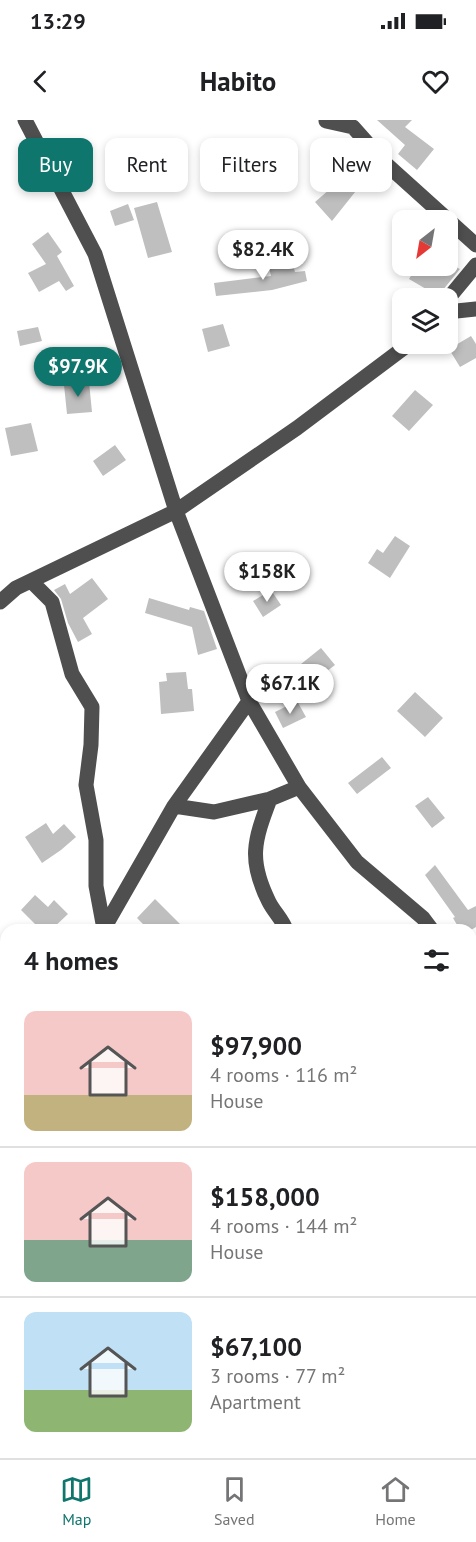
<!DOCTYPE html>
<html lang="en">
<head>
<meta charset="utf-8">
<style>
	:root { --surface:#fff; --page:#f6f6f6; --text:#202124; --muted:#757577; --line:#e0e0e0; --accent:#0f766e }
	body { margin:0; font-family:"PT Sans",sans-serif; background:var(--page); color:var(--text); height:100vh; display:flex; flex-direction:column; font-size:22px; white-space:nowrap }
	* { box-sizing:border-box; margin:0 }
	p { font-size:20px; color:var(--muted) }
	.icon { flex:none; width:33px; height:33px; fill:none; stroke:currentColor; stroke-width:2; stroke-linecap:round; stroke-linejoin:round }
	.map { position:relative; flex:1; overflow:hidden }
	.details { position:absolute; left:0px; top:804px; width:477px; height:534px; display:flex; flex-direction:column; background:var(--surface); border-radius:18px 18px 0 0; box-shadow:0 3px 9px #0003 }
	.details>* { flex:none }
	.top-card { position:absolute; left:18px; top:18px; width:441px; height:54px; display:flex; gap:12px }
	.needle { width:39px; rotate:211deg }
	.controls { position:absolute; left:392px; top:90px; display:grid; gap:12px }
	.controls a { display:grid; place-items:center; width:66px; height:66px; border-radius:12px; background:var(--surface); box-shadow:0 3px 9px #0003; font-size:30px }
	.price { position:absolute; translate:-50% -51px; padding:0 14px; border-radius:21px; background:#fff; color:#222; font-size:20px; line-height:39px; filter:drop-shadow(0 2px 3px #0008) }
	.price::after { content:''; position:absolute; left:50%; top:36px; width:18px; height:14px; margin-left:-9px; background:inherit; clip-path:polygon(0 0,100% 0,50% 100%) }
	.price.on { background:var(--accent); color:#fff }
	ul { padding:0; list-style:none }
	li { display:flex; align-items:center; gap:18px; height:150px; padding:0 24px }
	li+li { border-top:2px solid var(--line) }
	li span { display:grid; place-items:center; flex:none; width:168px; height:120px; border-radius:12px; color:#555 }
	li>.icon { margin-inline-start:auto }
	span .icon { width:72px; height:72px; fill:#fffc; stroke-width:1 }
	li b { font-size:26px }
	h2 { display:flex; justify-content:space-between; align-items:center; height:72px; padding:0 24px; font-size:26px }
	.tag { padding:0 21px; border-radius:12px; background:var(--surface); box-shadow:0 3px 9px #0003; font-size:21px; line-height:54px }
	.tag.on { background:var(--accent); color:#fff }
	.status { display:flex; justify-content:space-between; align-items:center; height:42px; padding:0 30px; background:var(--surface); direction:ltr }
	.status svg { height:16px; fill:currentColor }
	header { display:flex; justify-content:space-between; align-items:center; height:78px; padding:0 24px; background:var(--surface); font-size:27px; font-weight:600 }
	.dock { display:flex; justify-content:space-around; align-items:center; height:84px; border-top:2px solid var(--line); background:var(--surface); font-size:16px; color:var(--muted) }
	.dock a { display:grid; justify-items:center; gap:3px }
	.dock .on { color:var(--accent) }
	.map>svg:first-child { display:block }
	.building { fill:#bfbfbf }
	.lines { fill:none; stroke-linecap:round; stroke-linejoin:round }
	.minor { stroke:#4f4f4f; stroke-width:15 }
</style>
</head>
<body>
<div class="status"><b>13:29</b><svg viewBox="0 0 49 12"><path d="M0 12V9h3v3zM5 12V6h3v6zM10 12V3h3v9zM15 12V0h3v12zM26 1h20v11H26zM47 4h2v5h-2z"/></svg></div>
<header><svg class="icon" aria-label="back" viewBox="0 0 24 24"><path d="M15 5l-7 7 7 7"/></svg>Habito<svg class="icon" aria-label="heart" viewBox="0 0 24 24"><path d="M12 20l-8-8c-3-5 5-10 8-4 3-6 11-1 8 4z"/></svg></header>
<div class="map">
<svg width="476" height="1338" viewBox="0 0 476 1338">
	<rect width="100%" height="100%" fill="#fff"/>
	<path class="building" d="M 377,0 L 412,0 L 405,7 L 434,29 L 417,50 L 398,34 L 405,25 Z
		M 140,26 L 146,57 L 132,59 L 126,29 Z
		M 361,30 L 375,47 L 332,101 L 315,82 L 330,69 Z
		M 157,82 L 172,132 L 148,138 L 134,88 Z
		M 128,84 L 134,100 L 115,106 L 110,91 Z
		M 48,112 L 62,132 L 57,136 L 74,166 L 66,171 L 59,161 L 39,172 L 28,153 L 46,144 L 32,124 Z
		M 292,141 L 295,152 L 305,151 L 307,161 L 272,170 L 216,176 L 214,163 L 271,156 L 269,147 Z
		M 417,146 L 454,146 L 460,149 L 438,176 L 409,159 Z
		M 223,204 L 230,226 L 208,232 L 202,209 Z
		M 38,207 L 42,221 L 20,226 L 17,211 Z
		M 471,216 L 476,224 L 476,238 L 460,247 L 449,229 Z
		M 89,262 L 92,292 L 67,294 L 64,265 Z
		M 415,270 L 433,285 L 409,311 L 392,296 Z
		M 31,303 L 38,331 L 11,336 L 5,308 Z
		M 115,325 L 126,340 L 103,356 L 93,341 Z
		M 395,416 L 410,426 L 390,458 L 368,443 L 377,429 L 383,433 Z
		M 92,458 L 108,479 L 83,498 L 92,514 L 78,522 L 68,503 L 61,479 L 54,470 L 65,464 L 70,474 Z
		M 271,470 L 281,485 L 263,497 L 253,481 Z
		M 149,478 L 189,490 L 190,487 L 204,491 L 217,529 L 198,535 L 192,507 L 145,493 Z
		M 321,528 L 335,545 L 314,561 L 301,544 Z
		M 186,552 L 188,569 L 192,569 L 194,591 L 161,594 L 159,562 L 167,561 L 166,553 Z
		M 415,572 L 443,598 L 425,617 L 397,591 Z
		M 297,581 L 306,597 L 283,608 L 275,592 Z
		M 382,637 L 391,648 L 357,674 L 348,663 Z
		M 428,677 L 445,698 L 432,708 L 415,686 Z
		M 46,703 L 53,714 L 64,704 L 76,717 L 61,730 L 42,743 L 25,717 Z
		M 435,745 L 468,790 L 476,786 L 476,807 L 471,810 L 460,810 L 453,798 L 455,797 L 425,755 Z
		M 35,775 L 48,787 L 54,780 L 68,794 L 51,810 L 41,810 L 21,790 Z
		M 155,779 L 186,810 L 149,810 L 137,798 Z"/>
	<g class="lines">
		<path class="minor" d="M 25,0 L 95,134 L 176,391 L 249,581 L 299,667 L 357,742 L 423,798 L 432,810
			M 326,1 L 353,7 L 385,43 L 476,125
			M 447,180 L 476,145
			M 447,192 L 476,189
			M 31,461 L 52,482 L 72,554 L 92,587 L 91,625 L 86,665 L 96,720 L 96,766 L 104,809
			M 0,482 L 16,468 L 176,391 L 297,308 L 409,224
			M 270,679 C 254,721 248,740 269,782 C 274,792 283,800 286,810
			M 174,686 L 214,692 L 270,679 L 299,667
			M 103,810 L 174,686 L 249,581
			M 471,861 L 476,868
			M 0,883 L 3,905 L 0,931
			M 0,947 L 6,951
			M 268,1332 L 271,1338
			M 419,1332 L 421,1338"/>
	</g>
</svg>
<div class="controls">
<a><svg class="needle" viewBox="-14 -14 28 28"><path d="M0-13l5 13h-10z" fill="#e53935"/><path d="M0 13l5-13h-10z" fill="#757577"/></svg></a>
<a><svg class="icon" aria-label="layers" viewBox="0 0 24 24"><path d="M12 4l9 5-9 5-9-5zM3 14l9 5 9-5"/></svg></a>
</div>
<b class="price" style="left:263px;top:161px">$82.4K</b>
<b class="price on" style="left:78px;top:278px">$97.9K</b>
<b class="price" style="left:267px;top:483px">$158K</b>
<b class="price" style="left:290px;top:595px">$67.1K</b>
<div class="top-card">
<a class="tag on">Buy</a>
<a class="tag">Rent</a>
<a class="tag">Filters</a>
<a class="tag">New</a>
</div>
<section class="details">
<h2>4 homes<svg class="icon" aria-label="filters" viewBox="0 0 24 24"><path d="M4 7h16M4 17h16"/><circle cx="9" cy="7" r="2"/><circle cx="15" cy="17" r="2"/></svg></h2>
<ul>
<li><span style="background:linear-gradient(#f6c9c9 70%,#c2b280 0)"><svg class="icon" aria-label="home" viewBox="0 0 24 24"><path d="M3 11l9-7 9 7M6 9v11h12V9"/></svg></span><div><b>$97,900</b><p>4 rooms · 116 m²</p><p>House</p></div></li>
<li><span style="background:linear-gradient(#f6c9c9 65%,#7fa58c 0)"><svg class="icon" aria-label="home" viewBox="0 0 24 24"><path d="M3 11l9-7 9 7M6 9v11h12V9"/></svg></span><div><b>$158,000</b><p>4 rooms · 144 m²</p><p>House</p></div></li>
<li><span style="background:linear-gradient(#bfe0f5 65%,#8fb573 0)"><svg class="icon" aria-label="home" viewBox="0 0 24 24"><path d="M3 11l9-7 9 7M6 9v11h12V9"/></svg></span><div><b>$67,100</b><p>3 rooms · 77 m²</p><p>Apartment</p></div></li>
</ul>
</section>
</div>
<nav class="dock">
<a class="on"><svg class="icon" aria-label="map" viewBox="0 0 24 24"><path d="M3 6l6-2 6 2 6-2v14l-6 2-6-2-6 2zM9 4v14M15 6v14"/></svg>Map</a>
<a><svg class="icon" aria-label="saved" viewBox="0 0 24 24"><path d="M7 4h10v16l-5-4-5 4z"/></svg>Saved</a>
<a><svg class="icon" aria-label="home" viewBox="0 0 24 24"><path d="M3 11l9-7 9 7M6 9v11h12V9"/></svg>Home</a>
</nav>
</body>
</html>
